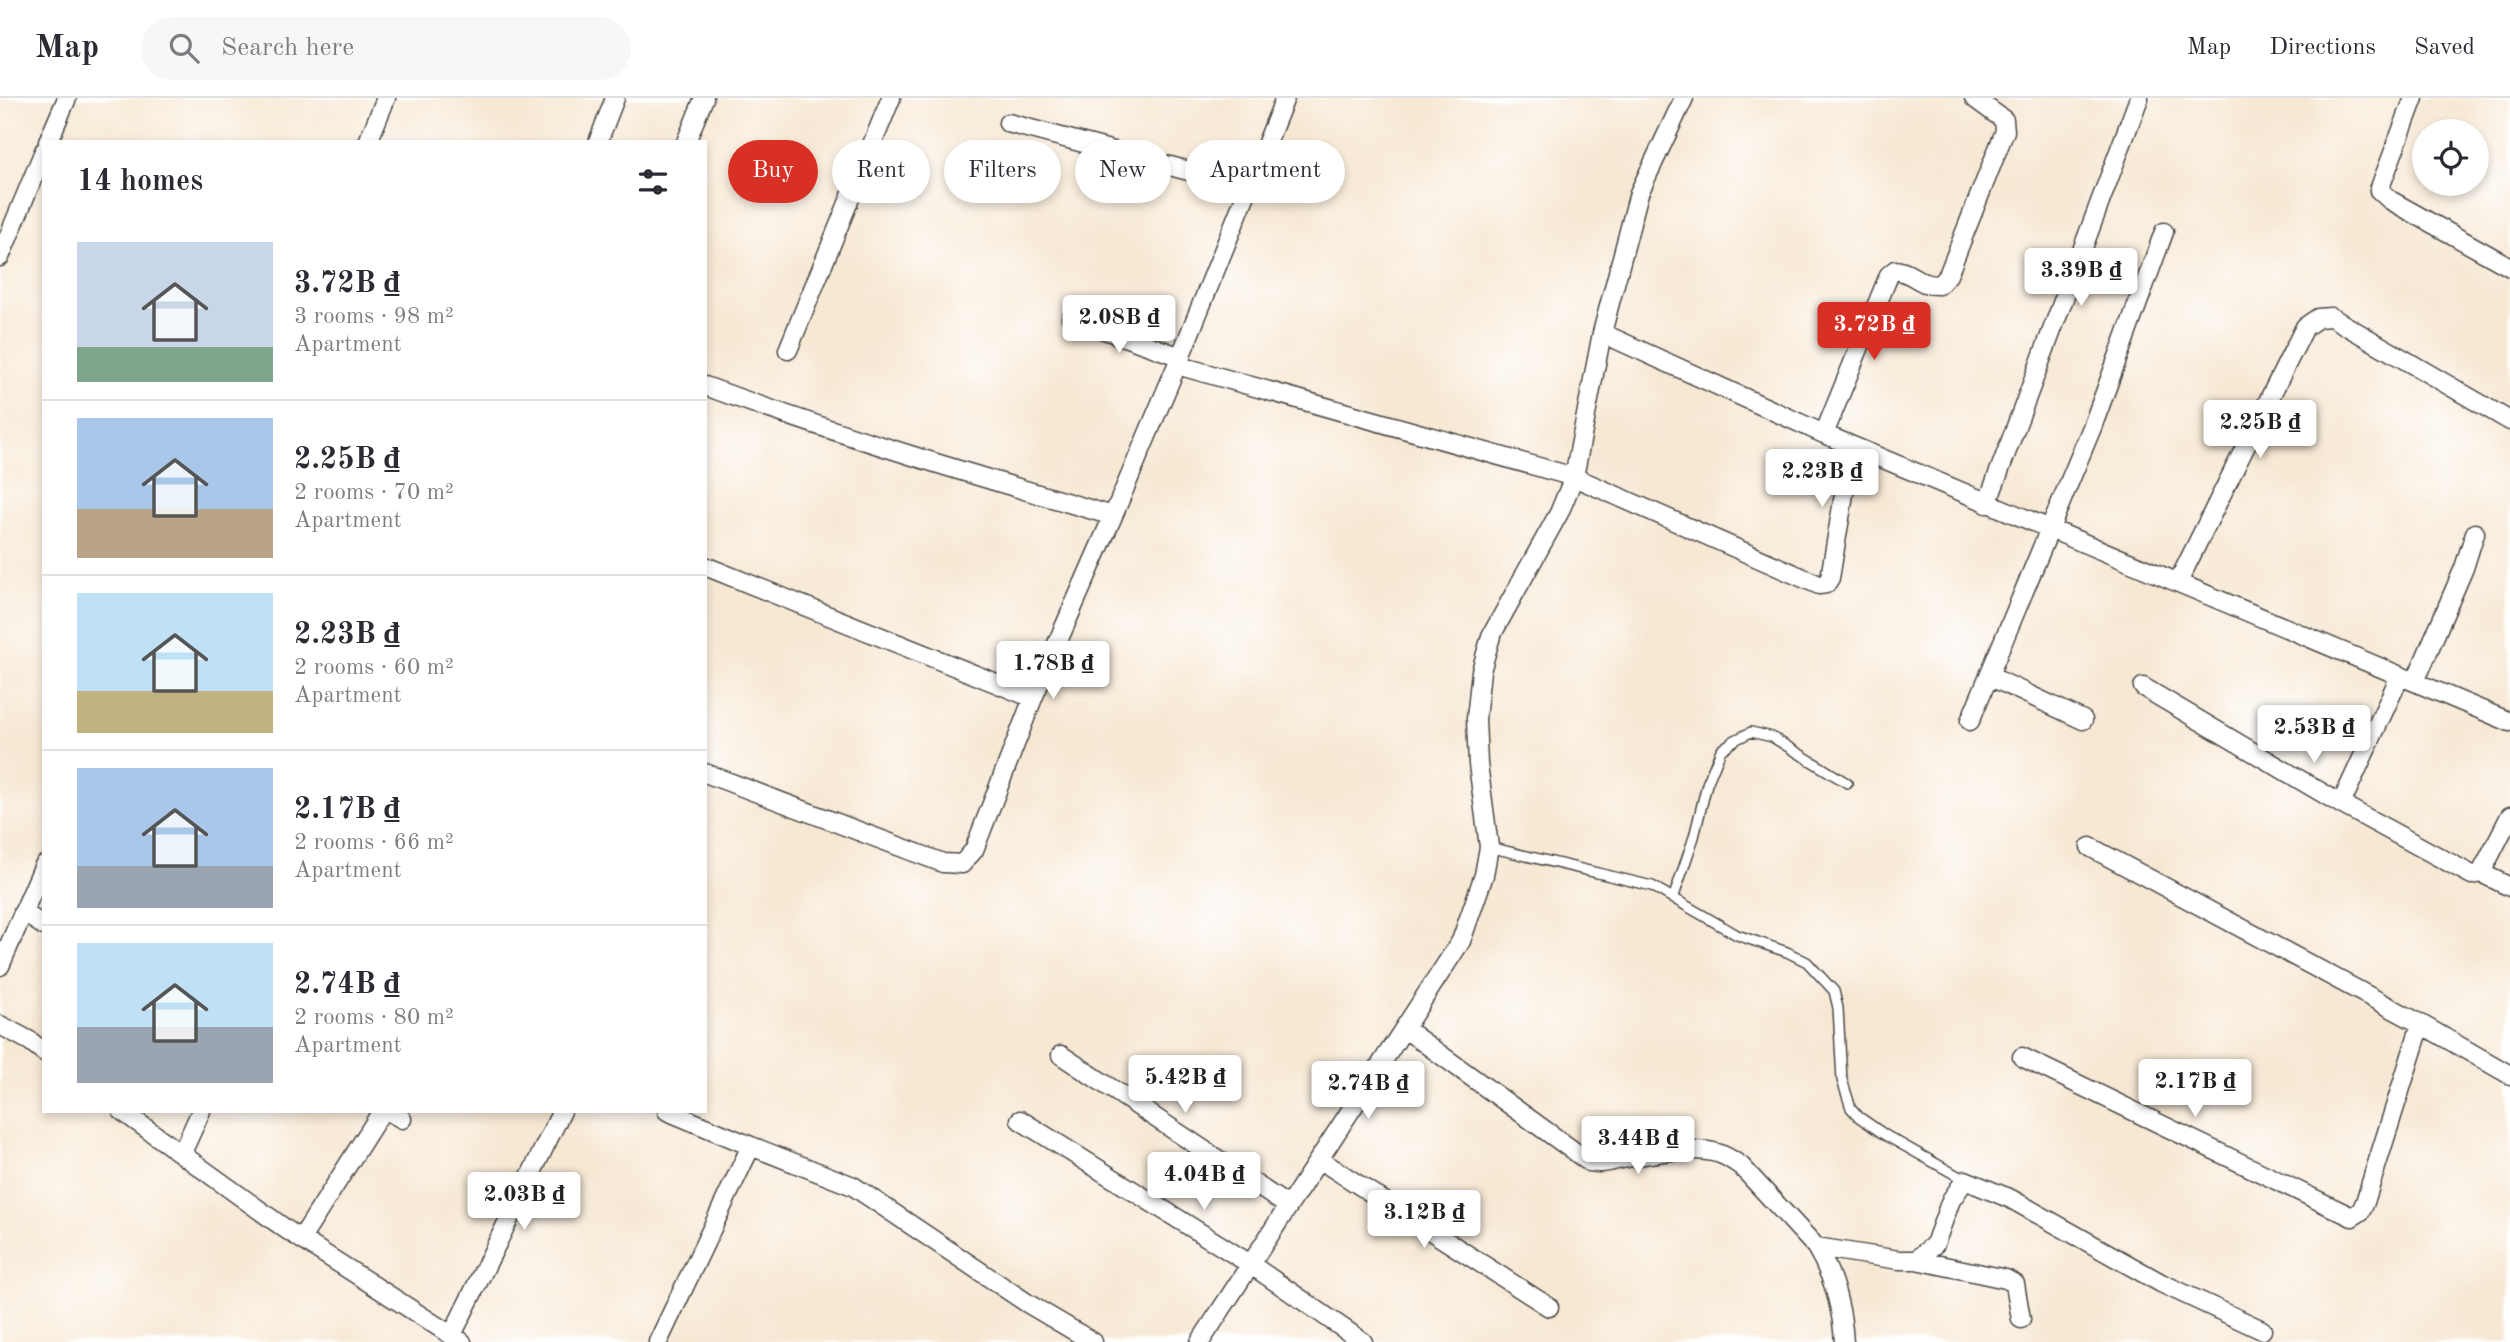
<!DOCTYPE html>
<html lang="en">
<head>
<meta charset="utf-8">
<style>
	:root { --surface:#fff; --page:#f7f7f7; --text:#2b2b33; --muted:#7c7c81; --line:#e1e1e2; --accent:#d93025 }
	body { margin:0; font-family:"Old Standard TT",serif; background:var(--page); color:var(--text); height:100vh; display:flex; flex-direction:column; font-size:26px; white-space:nowrap }
	* { box-sizing:border-box; margin:0 }
	p { font-size:23px; color:var(--muted) }
	.icon { flex:none; width:38px; height:38px; fill:none; stroke:currentColor; stroke-width:2; stroke-linecap:round; stroke-linejoin:round }
	.map { position:relative; flex:1; overflow:hidden }
	.panel { position:absolute; left:42px; top:42px; width:665px; height:973px; display:flex; flex-direction:column; background:var(--surface); border-radius:0px; box-shadow:0 4px 10px #0003 }
	.panel>* { flex:none }
	.top-card { position:absolute; left:728px; top:42px; width:665px; height:63px; display:flex; gap:14px }
	.fabs { position:absolute; left:2412px; top:21px; display:grid; gap:14px }
	.fabs a { display:grid; place-items:center; width:77px; height:77px; border-radius:50%; background:var(--surface); box-shadow:0 4px 10px #0003; font-size:35px }
	.price { position:absolute; translate:-50% -60px; padding:0 16px; border-radius:7px; background:#fff; color:#222; font-size:23px; line-height:46px; filter:drop-shadow(0 2px 4px #0008) }
	.price::after { content:''; position:absolute; left:50%; top:42px; width:21px; height:16px; margin-left:-10px; background:inherit; clip-path:polygon(0 0,100% 0,50% 100%) }
	.price.current { background:var(--accent); color:#fff }
	ul { padding:0; list-style:none }
	li { display:flex; align-items:center; gap:21px; height:175px; padding:0 35px }
	li+li { border-top:2px solid var(--line) }
	li span { display:grid; place-items:center; flex:none; width:196px; height:140px; border-radius:0px; color:#555 }
	li>.icon { margin-inline-start:auto }
	span .icon { width:84px; height:84px; fill:#fffc; stroke-width:1 }
	li b { font-size:30px }
	h2 { display:flex; justify-content:space-between; align-items:center; height:84px; padding:0 35px; font-size:30px }
	.chip { padding:0 24px; border-radius:32px; background:var(--surface); box-shadow:0 4px 10px #0003; font-size:24px; line-height:63px }
	.chip.current { background:var(--accent); color:#fff }
	header { display:flex; align-items:center; gap:42px; box-sizing:border-box; height:98px; padding:0 35px; background:var(--surface); border-bottom:2px solid var(--line) }
	header strong { font-size:33px }
	nav { display:flex; gap:38px; margin-inline-start:auto; font-size:24px }
	.search { width:490px; height:63px; background:var(--page); display:flex; align-items:center; gap:18px; box-sizing:border-box; padding:0 24px; border-radius:38px; color:var(--muted); font-size:26px }
	.map>svg:first-child { display:block }
	.lines { fill:none; stroke-linecap:round; stroke-linejoin:round }
	.service-casing { stroke:#4a4744; stroke-width:12 }
	.minor-casing { stroke:#4a4744; stroke-width:21 }
	.service { stroke:#fff; stroke-width:9 }
	.minor { stroke:#fff; stroke-width:18 }
</style>
</head>
<body>
<header>
<strong>Map</strong>
<div class="search"><svg class="icon" aria-label="search" viewBox="0 0 24 24"><circle cx="10" cy="10" r="6"/><path d="M15 15l6 6"/></svg>Search here</div>
<nav><a>Map</a><a>Directions</a><a>Saved</a></nav>
</header>
<div class="map">
<svg width="2510" height="1244" viewBox="0 0 2510 1244">
	<rect width="100%" height="100%" fill="#fff"/>
	<filter id="ink" filterUnits="userSpaceOnUse"><feTurbulence type="fractalNoise" baseFrequency=".0143" numOctaves="2"/><feDisplacementMap in="SourceGraphic" scale="14" xChannelSelector="R" yChannelSelector="G"/><feConvolveMatrix kernelMatrix="1 2 1 2 8 2 1 2 1" color-interpolation-filters="sRGB"/></filter>
	<filter id="wash" filterUnits="userSpaceOnUse"><feTurbulence type="fractalNoise" baseFrequency=".00686" numOctaves="4" result="noise"/><feDisplacementMap in="SourceGraphic" scale="28" xChannelSelector="R" yChannelSelector="G"/><feGaussianBlur stdDeviation="1.57" result="paint"/><feColorMatrix in="noise" values="0 0 0 0 0 0 0 0 0 0 0 0 0 0 0 0 0 1.4 0 .05"/><feComposite in="paint" operator="in"/></filter>
	<g filter="url(#wash)">
		<rect width="100%" height="100%" fill="#f7e8d4"/>
	</g>
	<g filter="url(#ink)">
		<g class="lines">
			<g class="service-casing">
				<path id="service" d="M 1489,749 L 1652,788 L 1737,837 L 1787,854 L 1807,864 L 1834,893 L 1838,910 L 1842,982 L 1851,1010 L 1859,1019 L 1885,1037 L 1965,1082
					M 1673,801 L 1694,739 L 1707,686 L 1721,652 L 1735,642 L 1751,634 L 1772,639 L 1847,685"/>
			</g>
			<g class="minor-casing">
				<path id="minor" d="M 2414,0 L 2379,92 L 2390,102 L 2510,169
					M 1008,25 L 1249,89
					M 48,44 L 67,0
					M 368,44 L 386,0
					M 598,44 L 615,0
					M 686,44 L 704,0
					M 0,159 L 44,53
					M 1071,220 L 1181,259
					M 1602,235 L 1824,336 L 2510,624
					M 788,252 L 891,0
					M 1177,267 L 1574,379 L 1819,487 L 1826,486 L 1830,480 L 1852,348
					M 705,288 C 839,337 976,378 1113,418 L 1177,267 L 1285,0
					M 1824,336 L 1889,177 L 1895,172 C 1914,174 1918,188 1939,187 L 1948,177 L 2005,33 L 2004,22 L 1974,0
					M 1987,406 L 2139,0
					M 705,468 L 1033,600
					M 2178,484 L 2305,229 L 2318,220 L 2331,219 L 2510,323
					M 1989,578 L 2083,622
					M 2415,584 L 2464,470 L 2475,435
					M 2143,589 L 2341,706 L 2472,777 L 2481,775 L 2510,789
					M 1970,623 L 2093,327 L 2164,134
					M 705,675 L 943,765 L 962,766 L 974,752 L 1033,600 L 1113,418
					M 2341,706 L 2400,578
					M 2090,749 L 2421,926 L 2510,977
					M 2481,775 L 2510,718
					M 23,814 L 44,828
					M 0,868 L 44,767
					M 0,927 L 30,943 L 44,954
					M 1405,931 L 1589,1064 C 1603,1067 1613,1062 1627,1060 C 1653,1055 1692,1048 1717,1055 C 1726,1057 1733,1063 1741,1068 L 1816,1149 C 1833,1177 1842,1211 1844,1244
					M 1061,957 L 1288,1108
					M 2022,959 L 2352,1119 L 2361,1113 L 2365,1104 L 2421,926
					M 122,1013 L 287,1132 L 462,1244
					M 388,1013 L 402,1021
					M 667,1013 L 751,1048
					M 1020,1022 L 1250,1166 L 1363,1244
					M 182,1055 L 201,1013
					M 1320,1062 L 1549,1209
					M 301,1141 L 382,1013
					M 1816,1149 L 1899,1162 L 1916,1162 L 1935,1146 L 1951,1102 L 1965,1082 L 2011,1101 L 2161,1185 L 2262,1232
					M 1916,1162 L 2006,1181 L 2015,1186 L 2021,1221
					M 452,1237 L 562,1013
					M 658,1244 L 751,1048 L 853,1088 L 1027,1205 L 1093,1244
					M 1200,1244 L 1461,843 L 1484,777 L 1489,749 L 1478,666 L 1476,621 L 1481,573 L 1491,538 L 1559,415 L 1574,379 L 1602,235 L 1639,95 L 1684,0"/>
			</g>
			<use href="#service" class="service"/>
			<use href="#minor" class="minor"/>
		</g>
	</g>
</svg>
<div class="fabs">
<a><svg class="icon" aria-label="locate" viewBox="0 0 24 24"><circle cx="12" cy="12" r="6"/><path d="M12 2v4M12 18v4M2 12h4M18 12h4"/></svg></a>
</div>
<b class="price" style="left:2081px;top:210px">3.39B ₫</b>
<b class="price" style="left:1119px;top:257px">2.08B ₫</b>
<b class="price current" style="left:1874px;top:264px">3.72B ₫</b>
<b class="price" style="left:2260px;top:362px">2.25B ₫</b>
<b class="price" style="left:1822px;top:411px">2.23B ₫</b>
<b class="price" style="left:1053px;top:603px">1.78B ₫</b>
<b class="price" style="left:2314px;top:667px">2.53B ₫</b>
<b class="price" style="left:1185px;top:1017px">5.42B ₫</b>
<b class="price" style="left:2195px;top:1021px">2.17B ₫</b>
<b class="price" style="left:1368px;top:1023px">2.74B ₫</b>
<b class="price" style="left:1638px;top:1078px">3.44B ₫</b>
<b class="price" style="left:1204px;top:1114px">4.04B ₫</b>
<b class="price" style="left:524px;top:1134px">2.03B ₫</b>
<b class="price" style="left:1424px;top:1152px">3.12B ₫</b>
<div class="top-card">
<a class="chip current">Buy</a>
<a class="chip">Rent</a>
<a class="chip">Filters</a>
<a class="chip">New</a>
<a class="chip">Apartment</a>
</div>
<section class="panel">
<h2>14 homes<svg class="icon" aria-label="filters" viewBox="0 0 24 24"><path d="M4 7h16M4 17h16"/><circle cx="9" cy="7" r="2"/><circle cx="15" cy="17" r="2"/></svg></h2>
<ul>
<li><span style="background:linear-gradient(#c9d6e8 75%,#7fa58c 0)"><svg class="icon" aria-label="home" viewBox="0 0 24 24"><path d="M3 11l9-7 9 7M6 9v11h12V9"/></svg></span><div><b>3.72B ₫</b><p>3 rooms · 98 m²</p><p>Apartment</p></div></li>
<li><span style="background:linear-gradient(#a9c7e8 65%,#b9a48a 0)"><svg class="icon" aria-label="home" viewBox="0 0 24 24"><path d="M3 11l9-7 9 7M6 9v11h12V9"/></svg></span><div><b>2.25B ₫</b><p>2 rooms · 70 m²</p><p>Apartment</p></div></li>
<li><span style="background:linear-gradient(#bfe0f5 70%,#c2b280 0)"><svg class="icon" aria-label="home" viewBox="0 0 24 24"><path d="M3 11l9-7 9 7M6 9v11h12V9"/></svg></span><div><b>2.23B ₫</b><p>2 rooms · 60 m²</p><p>Apartment</p></div></li>
<li><span style="background:linear-gradient(#a9c7e8 70%,#9aa5b1 0)"><svg class="icon" aria-label="home" viewBox="0 0 24 24"><path d="M3 11l9-7 9 7M6 9v11h12V9"/></svg></span><div><b>2.17B ₫</b><p>2 rooms · 66 m²</p><p>Apartment</p></div></li>
<li><span style="background:linear-gradient(#bfe0f5 60%,#9aa5b1 0)"><svg class="icon" aria-label="home" viewBox="0 0 24 24"><path d="M3 11l9-7 9 7M6 9v11h12V9"/></svg></span><div><b>2.74B ₫</b><p>2 rooms · 80 m²</p><p>Apartment</p></div></li>
</ul>
</section>
</div>
</body>
</html>
